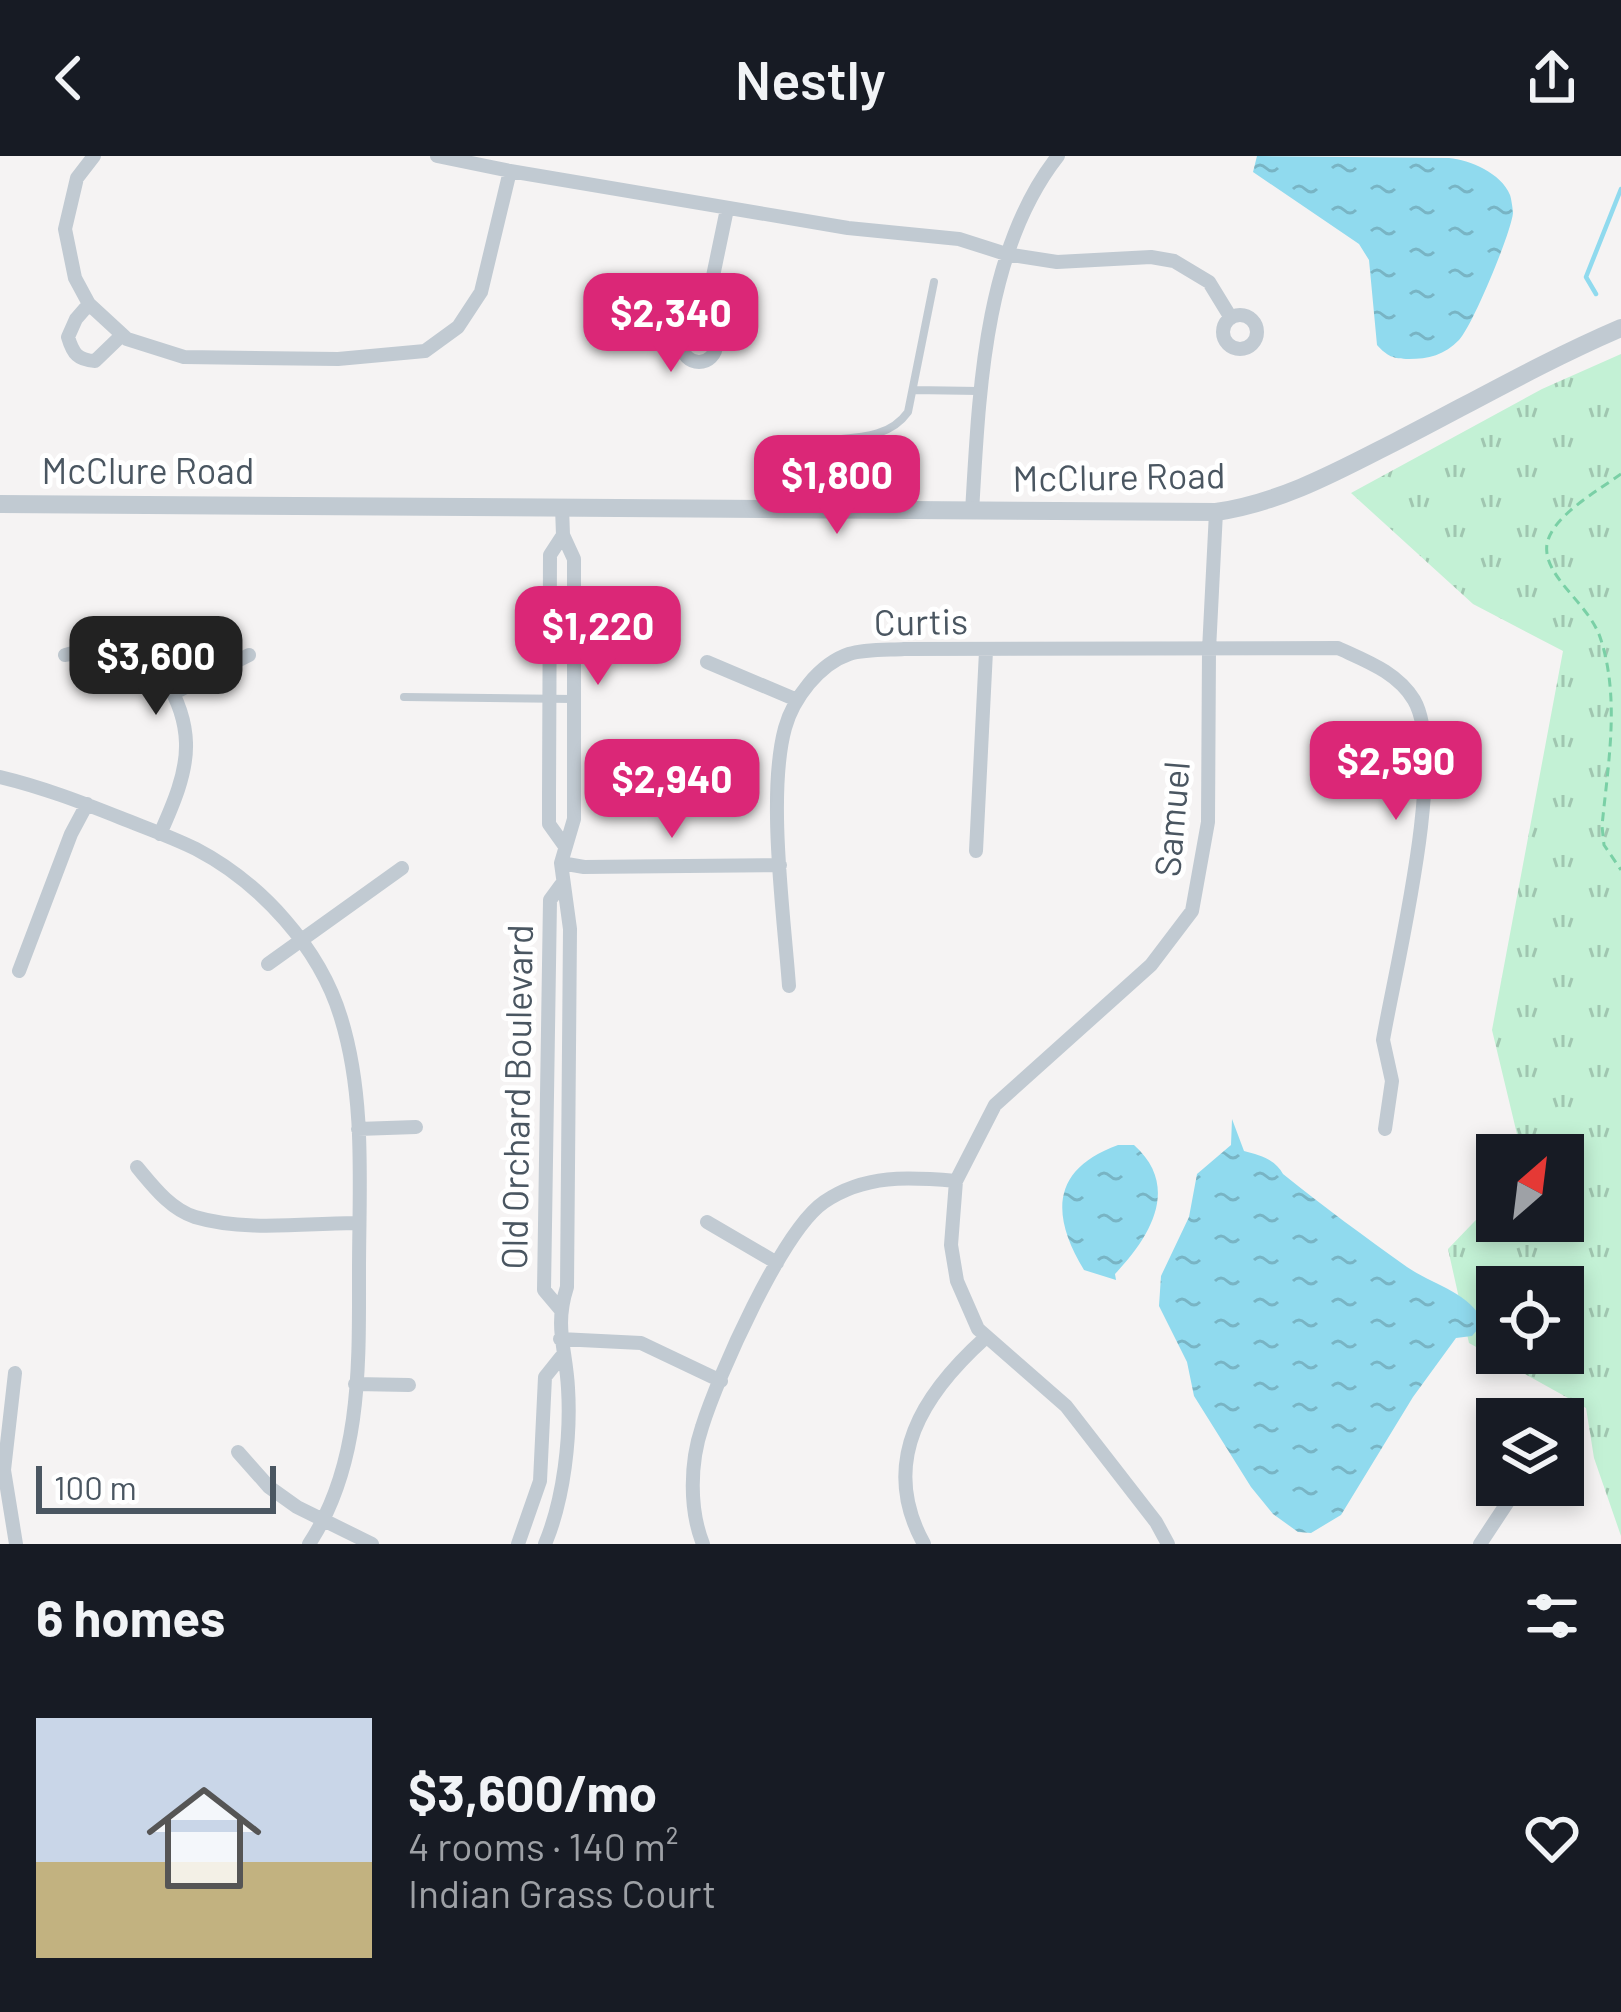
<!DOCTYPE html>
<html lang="en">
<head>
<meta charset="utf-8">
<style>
	:root { --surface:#171b24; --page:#20242c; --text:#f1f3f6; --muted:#9ea1a6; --line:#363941; --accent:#db2777 }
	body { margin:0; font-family:Barlow,sans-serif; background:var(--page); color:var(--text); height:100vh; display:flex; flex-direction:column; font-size:45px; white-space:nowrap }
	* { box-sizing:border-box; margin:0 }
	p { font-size:39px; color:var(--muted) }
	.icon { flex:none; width:66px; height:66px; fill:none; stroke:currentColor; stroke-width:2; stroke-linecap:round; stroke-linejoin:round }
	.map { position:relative; height:1388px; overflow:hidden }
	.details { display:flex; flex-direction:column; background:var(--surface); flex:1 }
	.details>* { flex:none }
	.needle { width:78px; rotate:28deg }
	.tools { position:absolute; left:1476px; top:978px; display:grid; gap:24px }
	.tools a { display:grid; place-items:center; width:108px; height:108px; border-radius:0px; background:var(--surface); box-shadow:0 6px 18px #0003; font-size:60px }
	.scale { position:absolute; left:36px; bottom:30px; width:240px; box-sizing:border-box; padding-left:12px; border:6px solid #4a5661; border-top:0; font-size:33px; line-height:42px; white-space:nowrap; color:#4a5661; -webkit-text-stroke:9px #fff; paint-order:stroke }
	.price { position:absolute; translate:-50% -102px; padding:0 27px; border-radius:24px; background:var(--accent); color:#fff; font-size:39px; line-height:78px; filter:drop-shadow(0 3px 6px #0008) }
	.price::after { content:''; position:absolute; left:50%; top:72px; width:36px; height:27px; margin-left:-18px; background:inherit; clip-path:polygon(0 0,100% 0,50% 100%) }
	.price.selected { background:#222; color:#fff }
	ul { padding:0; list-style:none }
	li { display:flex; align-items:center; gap:36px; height:300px; padding:0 36px }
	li+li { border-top:3px solid var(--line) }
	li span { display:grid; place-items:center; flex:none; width:336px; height:240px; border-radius:0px; color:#555 }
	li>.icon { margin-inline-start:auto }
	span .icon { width:144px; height:144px; fill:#fffc; stroke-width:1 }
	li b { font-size:51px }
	h2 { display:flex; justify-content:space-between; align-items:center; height:144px; padding:0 36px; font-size:51px }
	header { display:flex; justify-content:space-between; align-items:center; height:156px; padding:0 36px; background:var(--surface); font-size:54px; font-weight:600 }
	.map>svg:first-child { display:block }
	.grass { fill:url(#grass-tufts); fill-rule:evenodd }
	.water { fill:url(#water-ripples) }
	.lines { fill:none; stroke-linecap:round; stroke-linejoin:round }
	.stream { stroke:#90daee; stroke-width:4.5 }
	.path { stroke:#7ad0a6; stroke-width:3; stroke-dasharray:9 6; stroke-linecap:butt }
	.service { stroke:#c1cad2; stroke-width:8 }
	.minor { stroke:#c1cad2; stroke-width:14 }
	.tertiary { stroke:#c1cad2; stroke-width:18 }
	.labels { text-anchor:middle; stroke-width:10; stroke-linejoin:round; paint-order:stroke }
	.street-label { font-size:36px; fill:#4a5661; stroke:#fff }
</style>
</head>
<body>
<header><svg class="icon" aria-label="back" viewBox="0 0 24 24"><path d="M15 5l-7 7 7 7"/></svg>Nestly<svg class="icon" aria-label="share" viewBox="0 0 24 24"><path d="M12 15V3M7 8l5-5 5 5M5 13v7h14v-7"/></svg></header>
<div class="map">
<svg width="1621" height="1388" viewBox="0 0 1621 1388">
	<defs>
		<pattern id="grass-tufts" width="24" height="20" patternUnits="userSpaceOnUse" patternTransform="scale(3)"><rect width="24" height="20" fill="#c3f1d5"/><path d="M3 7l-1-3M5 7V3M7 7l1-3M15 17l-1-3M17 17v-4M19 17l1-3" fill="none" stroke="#a0c6b0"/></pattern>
		<pattern id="water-ripples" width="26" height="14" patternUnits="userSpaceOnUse" patternTransform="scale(3)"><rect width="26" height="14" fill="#90daee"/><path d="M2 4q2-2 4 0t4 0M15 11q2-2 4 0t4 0" fill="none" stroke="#78b4c4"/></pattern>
	</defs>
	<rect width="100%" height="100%" fill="#f5f3f3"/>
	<path class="grass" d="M 1621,198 L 1621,1380 L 1594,1302 L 1586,1252 L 1469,1187 L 1448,1093 L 1497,1042 L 1497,1065 L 1563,1065 L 1563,999 L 1522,999 L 1492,874 L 1563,495 L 1473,448 L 1351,337 L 1542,233 ZM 1497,1131 L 1563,1131 L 1563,1197 L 1497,1197 Z"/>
	<path class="water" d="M 1257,0 L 1449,2 C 1470,4 1501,17 1510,39 C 1511,41 1513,54 1513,57 C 1511,77 1472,171 1459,184 C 1445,199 1428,203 1409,203 C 1393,203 1387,200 1377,189 L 1369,104 L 1359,88 L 1253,16 Z
		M 1232,963 L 1244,995 C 1259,999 1275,1003 1283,1018 C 1324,1051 1365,1081 1407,1111 C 1435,1130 1467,1135 1484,1166 L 1472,1180 L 1456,1182 L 1413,1241 L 1341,1359 L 1311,1377 L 1298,1376 L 1273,1358 L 1251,1331 L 1194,1240 L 1187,1206 L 1159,1150 L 1161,1120 L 1189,1061 L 1197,1018 L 1231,989 Z
		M 1118,989 L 1134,989 C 1181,1031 1150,1081 1115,1118 L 1116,1124 L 1084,1114 C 1050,1058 1052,1013 1118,989 Z"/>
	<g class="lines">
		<path class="stream" d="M 1596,138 L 1586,121 L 1621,33"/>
		<path class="path" d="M 1621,318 C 1599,334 1552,360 1547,388 C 1542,421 1590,447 1601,484 C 1620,544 1608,608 1602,670 L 1604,689 L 1621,714"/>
		<path class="service" d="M 913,234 L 979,235
			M 821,285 C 854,281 888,284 908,256 L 934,126
			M 404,541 L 573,543"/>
		<path class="minor" d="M 94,0 L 77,22 L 65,73 L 75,122 L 89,148 L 127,183 L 184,201 L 338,203 L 425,195 L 458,171 L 481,136 L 510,15 L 437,0
			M 510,15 L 848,72 L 959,83 L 1006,98 L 1057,106 L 1151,101 L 1174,105 L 1209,126 L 1231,162
			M 89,148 L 76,163 L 68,181 C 73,198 78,204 95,205 L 122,179
			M1223 176a17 17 0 1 1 34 0a17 17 0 1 1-34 0Z
			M682 189a17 17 0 1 1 34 0a17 17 0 1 1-34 0Z
			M 702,173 L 727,53
			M 972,356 C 979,240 983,95 1058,0
			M 563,379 L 550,399 L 549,640 L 549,668 L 564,689
			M 65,499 C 79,496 97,490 111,491 C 157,494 185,546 186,587 C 187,618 172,651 160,678
			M 707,506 L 797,544
			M 174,537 L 249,499
			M 0,621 C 42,631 81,646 121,662 C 146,672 172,681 196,693 C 261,727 320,792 341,862 C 366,943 359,1032 359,1115 C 359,1208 362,1308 309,1388
			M 976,695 L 986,495
			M 561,707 L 584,711 L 780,709
			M 268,808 L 402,712
			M 19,815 L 71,678 L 87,648
			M 789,830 C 784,760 767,638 785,572 C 793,543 819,508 849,498 C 865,493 888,494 904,493 L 1338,492 C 1366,505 1397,516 1414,544 C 1448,602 1395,813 1383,884 L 1392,925 L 1385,973
			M 358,973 L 416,971
			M 137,1011 C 153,1030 170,1053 195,1061 C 245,1076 307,1067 359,1067
			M 707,1066 L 777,1107
			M 560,1153 L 544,1134 L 550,744 L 561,729
			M 560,1183 L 641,1187 L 721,1225
			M 15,1217 L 4,1314 L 16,1388
			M 355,1228 L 409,1229
			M 238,1296 L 269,1331 L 297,1351 L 372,1388
			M 518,1388 L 540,1325 L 545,1221 L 561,1201
			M 545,1388 C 564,1343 571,1280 568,1232 C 566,1193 554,1171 567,1131 L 570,773 L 561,707 L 574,663 L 574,403 L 563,379 L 562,351
			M 703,1388 C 689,1353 690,1306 702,1271 C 718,1220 782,1075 824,1046 C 865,1018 909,1021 956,1025
			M 924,1388 C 878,1305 924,1237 985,1182
			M 1168,1388 L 1156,1366 L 1066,1250 L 978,1173 L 957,1125 L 951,1089 L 956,1025 L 995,949 L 1151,809 L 1192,755 L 1208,666 L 1209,494 L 1216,356
			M 1480,1388 L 1519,1329"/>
		<path class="tertiary" d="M 0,348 L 1216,356 C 1283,346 1338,315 1397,285 C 1471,247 1544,205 1621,172"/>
	</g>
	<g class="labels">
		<g class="street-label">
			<text x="148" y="328">McClure Road</text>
			<text transform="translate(1119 321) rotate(-1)" y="13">McClure Road</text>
			<text transform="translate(921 466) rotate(-1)" y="13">Curtis</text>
			<text transform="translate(1172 663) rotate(-85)" y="13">Samuel</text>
			<text transform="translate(517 941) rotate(-89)" y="13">Old Orchard Boulevard</text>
		</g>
	</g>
</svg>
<div class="tools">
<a><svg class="needle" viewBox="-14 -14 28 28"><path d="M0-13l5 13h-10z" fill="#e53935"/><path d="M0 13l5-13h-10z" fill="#9ea1a6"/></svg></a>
<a><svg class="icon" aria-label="locate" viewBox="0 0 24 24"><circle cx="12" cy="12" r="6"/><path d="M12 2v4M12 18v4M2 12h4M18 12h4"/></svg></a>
<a><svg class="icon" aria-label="layers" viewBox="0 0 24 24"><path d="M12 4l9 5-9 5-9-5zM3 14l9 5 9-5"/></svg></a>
</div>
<div class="scale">100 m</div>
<b class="price" style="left:671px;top:219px">$2,340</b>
<b class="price" style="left:837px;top:381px">$1,800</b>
<b class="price" style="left:598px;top:532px">$1,220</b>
<b class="price selected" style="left:156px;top:562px">$3,600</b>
<b class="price" style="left:1396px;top:667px">$2,590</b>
<b class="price" style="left:672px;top:685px">$2,940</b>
</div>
<section class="details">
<h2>6 homes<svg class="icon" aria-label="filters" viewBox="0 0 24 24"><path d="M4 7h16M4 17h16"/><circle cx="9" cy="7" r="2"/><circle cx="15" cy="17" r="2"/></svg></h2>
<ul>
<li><span style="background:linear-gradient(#c9d6e8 60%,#c2b280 0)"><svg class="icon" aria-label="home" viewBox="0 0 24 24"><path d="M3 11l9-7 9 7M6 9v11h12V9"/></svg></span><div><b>$3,600/mo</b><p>4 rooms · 140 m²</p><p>Indian Grass Court</p></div><svg class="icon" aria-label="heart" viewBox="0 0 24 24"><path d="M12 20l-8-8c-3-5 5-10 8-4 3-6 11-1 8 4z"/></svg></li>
</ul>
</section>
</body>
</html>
